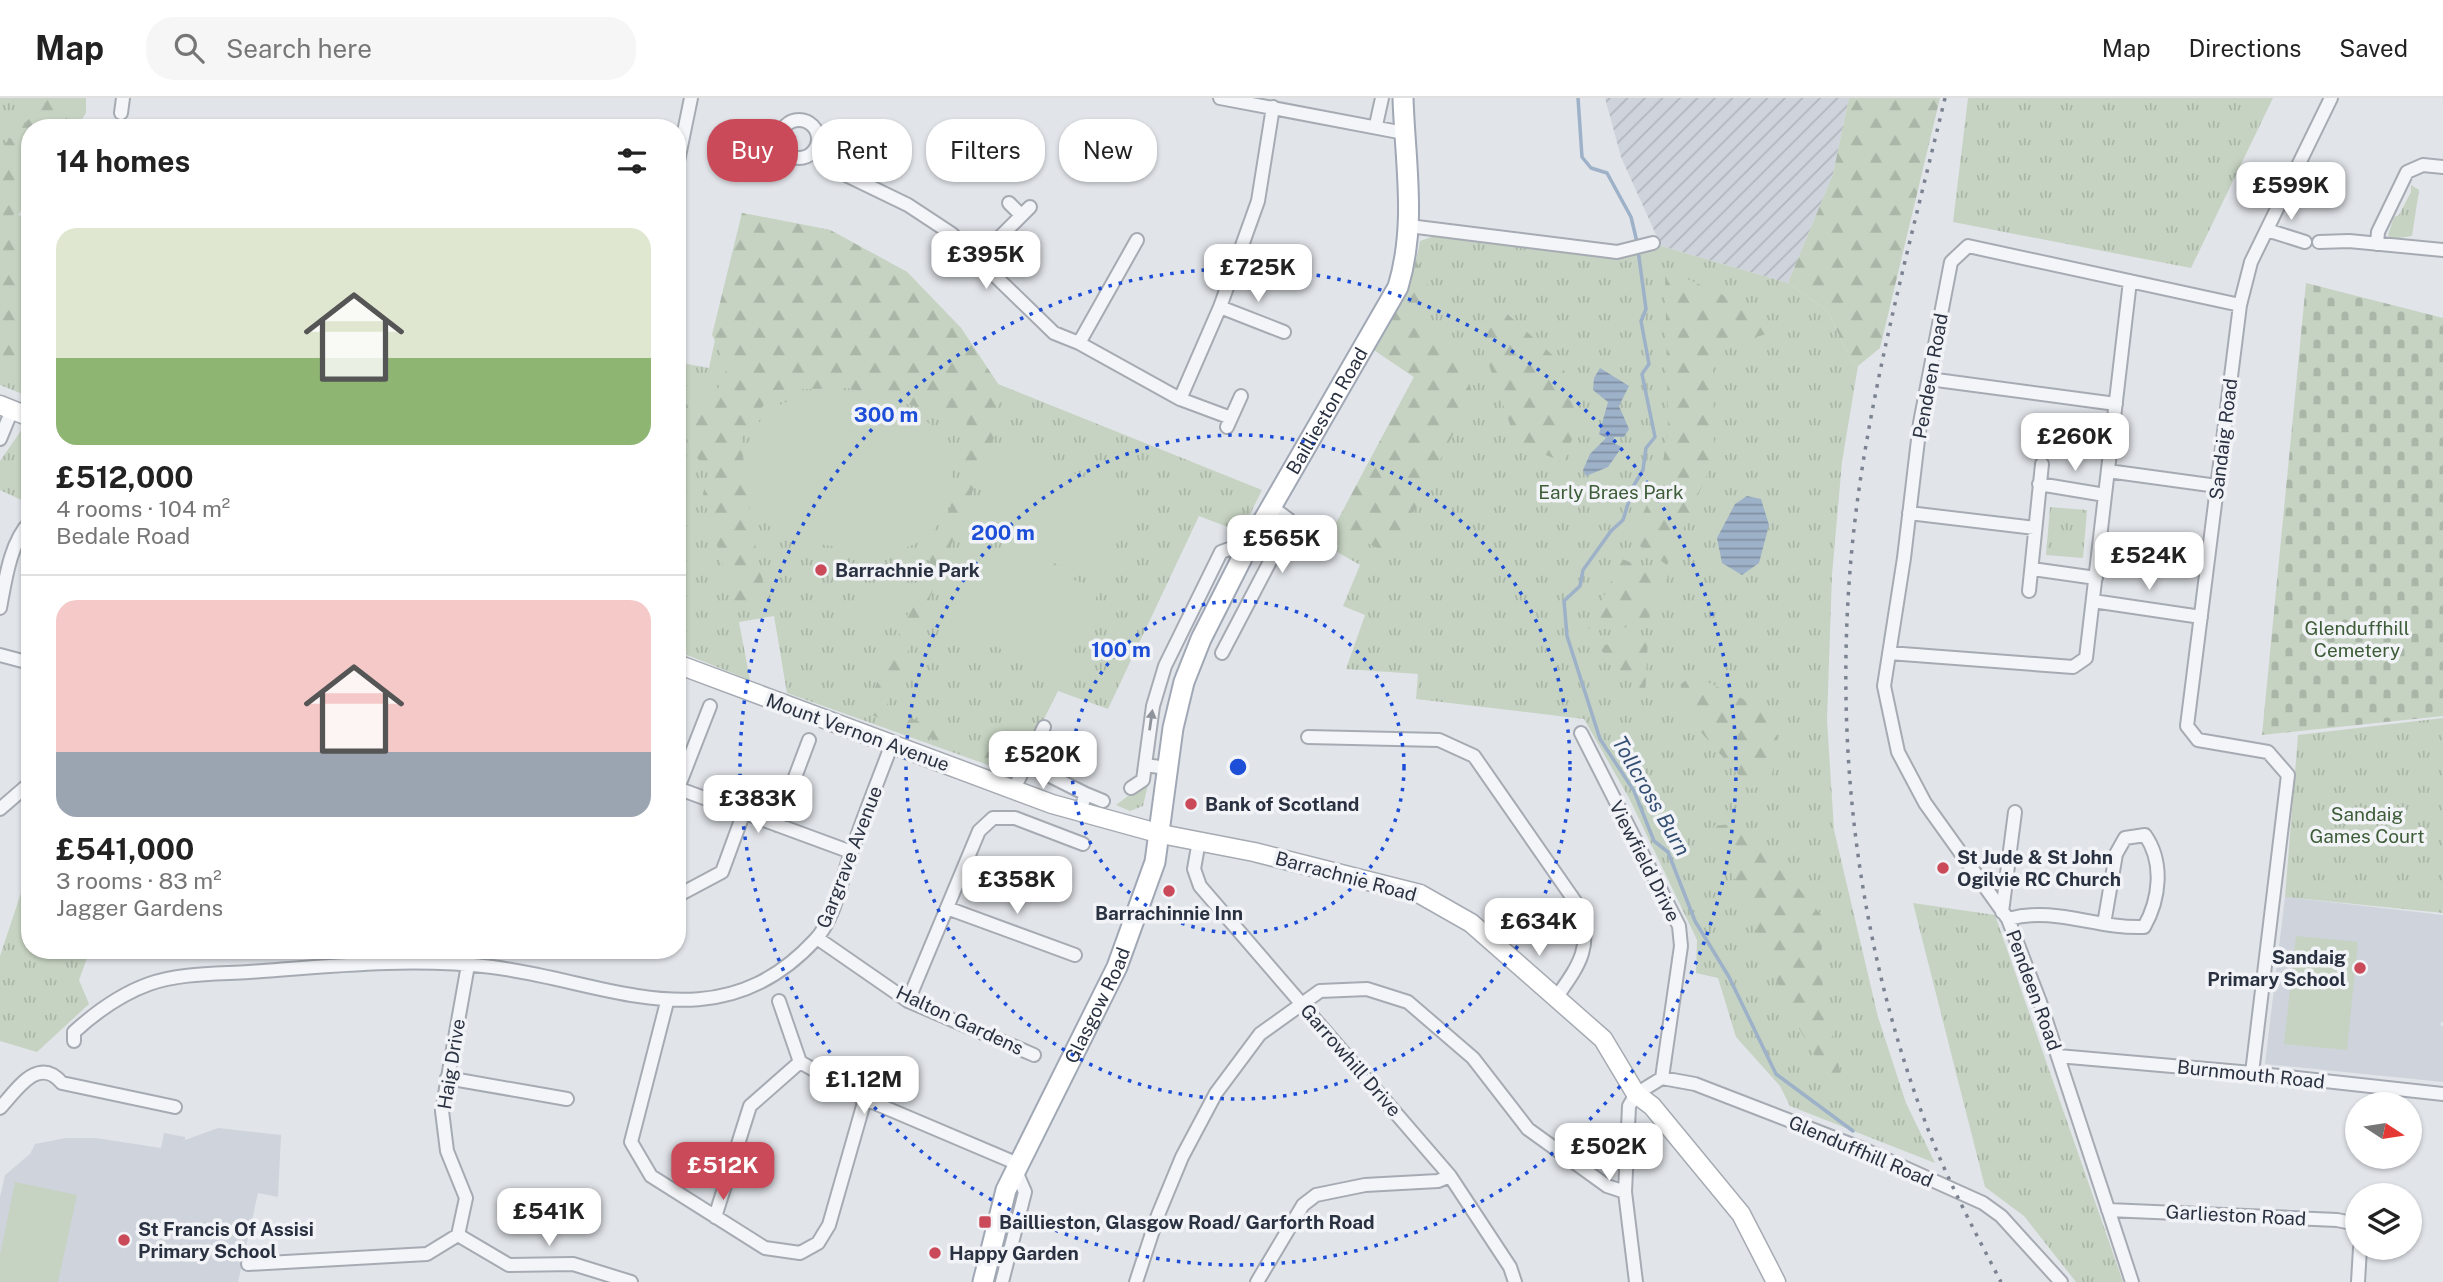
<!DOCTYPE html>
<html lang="en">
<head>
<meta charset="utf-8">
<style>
	:root { --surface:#fff; --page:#f6f6f6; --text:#222; --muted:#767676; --line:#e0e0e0; --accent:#ca4a59 }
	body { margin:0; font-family:"Public Sans",sans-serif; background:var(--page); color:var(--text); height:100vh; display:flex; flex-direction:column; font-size:26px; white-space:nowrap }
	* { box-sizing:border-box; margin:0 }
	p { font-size:23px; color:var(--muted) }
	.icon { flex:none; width:38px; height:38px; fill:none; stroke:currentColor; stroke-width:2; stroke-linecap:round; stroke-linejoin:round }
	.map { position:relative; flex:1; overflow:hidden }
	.drawer { position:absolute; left:21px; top:21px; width:665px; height:840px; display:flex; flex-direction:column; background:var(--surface); border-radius:28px; box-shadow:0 2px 5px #0004 }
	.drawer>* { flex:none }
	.banner { position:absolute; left:707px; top:21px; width:665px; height:63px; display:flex; gap:14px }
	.needle { width:46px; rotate:102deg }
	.fabs { position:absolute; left:2345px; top:994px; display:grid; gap:14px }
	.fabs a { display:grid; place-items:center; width:77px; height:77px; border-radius:50%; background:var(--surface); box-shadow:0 2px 5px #0004; font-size:35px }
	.price { position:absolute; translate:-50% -60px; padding:0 16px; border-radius:14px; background:#fff; color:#222; font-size:23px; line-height:46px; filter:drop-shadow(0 2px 4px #0008) }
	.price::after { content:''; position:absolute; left:50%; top:42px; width:21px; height:16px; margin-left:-10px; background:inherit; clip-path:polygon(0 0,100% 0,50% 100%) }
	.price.on { background:var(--accent); color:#fff }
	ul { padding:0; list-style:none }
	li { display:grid; align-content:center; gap:14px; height:371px; padding:0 35px }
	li+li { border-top:2px solid var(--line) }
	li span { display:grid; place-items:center; height:217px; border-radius:21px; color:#555 }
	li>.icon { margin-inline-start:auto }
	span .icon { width:126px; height:126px; fill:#fffc; stroke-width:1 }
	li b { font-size:30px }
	h2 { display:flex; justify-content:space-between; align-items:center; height:84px; padding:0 35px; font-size:30px }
	.chip { padding:0 24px; border-radius:28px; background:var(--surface); box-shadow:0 2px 5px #0004; font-size:24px; line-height:63px }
	.chip.on { background:var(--accent); color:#fff }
	header { display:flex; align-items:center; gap:42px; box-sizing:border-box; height:98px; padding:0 35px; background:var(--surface); border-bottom:2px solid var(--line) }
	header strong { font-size:33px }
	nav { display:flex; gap:38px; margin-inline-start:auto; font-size:24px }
	.search { width:490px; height:63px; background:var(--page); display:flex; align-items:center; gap:18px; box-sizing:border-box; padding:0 24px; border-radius:28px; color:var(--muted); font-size:26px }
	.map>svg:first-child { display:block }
	.built { fill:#cfd3db }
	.industrial { fill:url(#industrial-furrows) }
	.grass { fill:url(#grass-tufts) }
	.forest { fill:url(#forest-firs) }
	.cemetery { fill:url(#cemetery-stones) }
	.pitch { fill:#c6d3c2 }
	.water { fill:url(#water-rules) }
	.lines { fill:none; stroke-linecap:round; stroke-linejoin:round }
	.stream { stroke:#9db1c8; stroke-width:3.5 }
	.minor-casing { stroke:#a6abb3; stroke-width:16 }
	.secondary-casing { stroke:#a6abb3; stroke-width:21 }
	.primary-casing { stroke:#a1a8b5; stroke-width:23 }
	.minor { stroke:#f4f5f8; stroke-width:12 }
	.secondary { stroke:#fff; stroke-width:18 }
	.primary { stroke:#fff; stroke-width:19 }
	.rail { stroke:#7b8392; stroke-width:3.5; stroke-dasharray:3.5 7; stroke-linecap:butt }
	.oneway { fill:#8f939c }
	.ring { fill:none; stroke:#1d4ed8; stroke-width:3.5; stroke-dasharray:3.5 7 }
	.poi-dot { fill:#ca4a59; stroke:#f1f3f7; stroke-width:2.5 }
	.labels { text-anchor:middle; stroke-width:7; stroke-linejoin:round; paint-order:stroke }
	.street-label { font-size:19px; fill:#2a3140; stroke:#f1f3f7 }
	.park-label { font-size:19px; fill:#3d5c37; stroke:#f1f3f7 }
	.poi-label { font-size:19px; font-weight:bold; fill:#2a3140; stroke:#f1f3f7; text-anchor:start }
	.water-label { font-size:21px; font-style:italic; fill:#354f73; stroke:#f1f3f7 }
	.centre { fill:#1d4ed8; stroke:#f1f3f7; stroke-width:3.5 }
	.ring-label { font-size:21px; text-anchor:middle; font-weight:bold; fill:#1d4ed8; stroke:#f1f3f7; stroke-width:7; stroke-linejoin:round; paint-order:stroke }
</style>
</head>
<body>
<header>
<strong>Map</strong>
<div class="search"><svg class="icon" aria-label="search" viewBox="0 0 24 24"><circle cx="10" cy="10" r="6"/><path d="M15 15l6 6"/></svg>Search here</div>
<nav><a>Map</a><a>Directions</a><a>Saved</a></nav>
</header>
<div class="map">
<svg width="2443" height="1184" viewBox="0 0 2443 1184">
	<defs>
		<pattern id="industrial-furrows" width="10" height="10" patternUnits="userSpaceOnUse" patternTransform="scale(1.75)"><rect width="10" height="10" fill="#cfd3db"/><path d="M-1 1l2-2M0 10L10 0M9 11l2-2" fill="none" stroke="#b2b6bd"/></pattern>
		<pattern id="grass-tufts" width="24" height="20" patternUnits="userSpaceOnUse" patternTransform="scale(1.75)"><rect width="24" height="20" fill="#c6d3c2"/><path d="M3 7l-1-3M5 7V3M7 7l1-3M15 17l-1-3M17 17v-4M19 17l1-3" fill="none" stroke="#aab6a8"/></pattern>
		<pattern id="forest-firs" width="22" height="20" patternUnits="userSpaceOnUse" patternTransform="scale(1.75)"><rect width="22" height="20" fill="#c6d3c2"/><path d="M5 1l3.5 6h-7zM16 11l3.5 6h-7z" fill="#aab6a8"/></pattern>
		<pattern id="cemetery-stones" width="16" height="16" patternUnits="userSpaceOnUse" patternTransform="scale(1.75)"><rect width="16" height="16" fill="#c6d3c2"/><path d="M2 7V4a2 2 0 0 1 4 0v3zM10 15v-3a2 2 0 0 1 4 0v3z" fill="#aab6a8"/></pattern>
		<pattern id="water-rules" width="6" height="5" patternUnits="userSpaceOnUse" patternTransform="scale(1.75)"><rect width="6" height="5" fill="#9db1c8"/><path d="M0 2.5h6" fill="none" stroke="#8091a4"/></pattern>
	</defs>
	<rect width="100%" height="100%" fill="#e1e4e9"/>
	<path class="built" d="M 2285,799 L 2443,817 L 2443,923 L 2440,926 L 2443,929 L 2443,984 L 2265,966 Z
		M 218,1030 L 281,1037 L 278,1099 L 258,1095 L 238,1184 L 0,1184 L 0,1099 L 5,1077 L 30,1056 L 35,1046 L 66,1040 L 96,1040 L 161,1050 L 164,1035 L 185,1039 L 185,1042 Z"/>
	<path class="industrial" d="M 1605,0 L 1849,0 L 1833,76 L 1788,185 L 1661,148 L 1621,59 Z"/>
	<path class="grass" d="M 0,0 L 86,0 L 86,15 L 76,30 L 30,30 L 30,99 L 18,117 L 30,120 L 30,299 L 0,287 Z
		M 1968,0 L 2273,0 L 2191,170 L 1953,124 Z
		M 2411,87 L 2419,92 L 2412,138 L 2392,141 L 2388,137 L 2394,119 L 2399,117 L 2411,94 Z
		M 742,115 L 830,132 L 907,174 L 961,230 L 998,286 L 1262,392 L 1241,434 L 1199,418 L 1108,611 L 1058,593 L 1016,677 L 787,595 L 774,518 L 739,524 L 750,582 L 677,553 L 677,264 L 709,270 Z
		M 1437,137 L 1621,160 L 1661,148 L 1788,185 L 1827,212 L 1849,258 L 1858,268 L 1842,364 L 1832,477 L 1827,622 L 1834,732 L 1878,919 L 1906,1005 L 1935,1065 L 1790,1008 L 1780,988 L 1736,939 L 1718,880 L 1696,875 L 1697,842 L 1629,700 L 1584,621 L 1416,601 L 1418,576 L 1346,571 L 1365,517 L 1343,508 L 1360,467 L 1325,447 L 1414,279 L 1374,252 C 1392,217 1414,183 1420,143 Z
		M 25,327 L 30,329 L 30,406 L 0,392 L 0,363 Z
		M 2050,409 L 2087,412 L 2083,460 L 2046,457 Z
		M 2443,620 L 2443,815 L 2285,799 L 2298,637 Z
		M 1149,682 L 1143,708 L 1130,713 L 1116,707 Z
		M 30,768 L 30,852 L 90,852 L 79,882 L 89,906 L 37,954 L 0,943 L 0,858 Z
		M 1913,805 L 1995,817 L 2123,1184 L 2076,1184 L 2024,1118 L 1985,1089 Z"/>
	<path class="forest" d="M 49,0 L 76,0 L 80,14 L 70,30 L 30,30 L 30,91 L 12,118 L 30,122 L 30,164 L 24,163 L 30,222 L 30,287 L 0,273 L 0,51 Z
		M 1849,0 L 1940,0 L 1880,250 L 1858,268 L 1849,258 L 1827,212 L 1788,185 L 1833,76 Z
		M 742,115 L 830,132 L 907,174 L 961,230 L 998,286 L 996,335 L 886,609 L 1002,660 L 1001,668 L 864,614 L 916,498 L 963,375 L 967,322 L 847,290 L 774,292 L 741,340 L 751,427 L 768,507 L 735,513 L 703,396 L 708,376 L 677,329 L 677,280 L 698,302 L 714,300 L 728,268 L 712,237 Z
		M 1417,164 L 1435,201 L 1423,229 L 1461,260 L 1473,297 L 1392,457 L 1334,429 L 1414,279 L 1374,252 Z
		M 1665,171 L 1754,211 L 1767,226 L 1766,236 L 1713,253 L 1714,361 L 1667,467 L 1631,442 L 1661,376 L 1668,334 Z
		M 1502,211 L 1561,265 L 1581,316 L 1564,364 L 1517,346 L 1478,236 Z
		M 677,369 L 688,384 L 682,419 L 677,418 Z
		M 1622,461 L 1668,479 L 1649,520 L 1621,531 L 1588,531 Z
		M 1648,541 L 1645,599 L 1597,548 Z
		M 1693,577 L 1774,616 L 1778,649 L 1772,676 L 1751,691 L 1679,609 L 1681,586 Z
		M 1740,725 L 1755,738 L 1826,823 L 1819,867 L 1845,999 L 1842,1005 L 1789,913 L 1713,728 Z"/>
	<path class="cemetery" d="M 2306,185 L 2443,220 L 2443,618 L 2262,637 Z"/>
	<path class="pitch" d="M 812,296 C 843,301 901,302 925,322 C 971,359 957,445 893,452 C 873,454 799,446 783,437 C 737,414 731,348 768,315 C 781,304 796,300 812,296 Z
		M 1001,346 L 1135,400 L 1101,484 L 967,430 Z
		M 965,438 L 1099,492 L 1064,577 L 931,522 Z
		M 885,493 L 897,495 L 903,501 C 900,523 871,533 851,528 L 847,512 L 857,502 Z
		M 2296,838 L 2358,844 L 2347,952 L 2284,946 Z
		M 15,1084 L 77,1097 L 58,1184 L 0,1184 L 0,1157 Z"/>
	<path class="water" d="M 1600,270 L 1629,288 L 1619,308 L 1629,331 L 1624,339 L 1614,339 L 1613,345 L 1622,349 L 1608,369 L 1586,378 L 1583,372 L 1590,356 L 1606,340 L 1599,336 L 1608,304 L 1593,292 L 1594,280 Z
		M 1747,398 L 1761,401 L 1769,427 L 1759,465 L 1742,477 L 1722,465 L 1717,440 L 1735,406 Z"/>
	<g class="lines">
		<path class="stream" d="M 1578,0 L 1582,59 L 1591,70 L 1607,75 L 1631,119 L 1637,144
			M 1638,152 L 1646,211 L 1641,223 L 1649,266 L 1642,276 L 1655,339 L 1646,350 L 1643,372 L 1634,387 L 1623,422 L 1611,433 L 1583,472 L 1580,488 L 1564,503 L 1567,538 L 1600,641 L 1634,693 L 1654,743 L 1668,754 L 1695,823 L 1729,879 L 1776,976 L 1853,1033"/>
		<g class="minor-casing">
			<path id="minor" d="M 1220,0 L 1404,35
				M 121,15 L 123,0
				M780 41a19 19 0 1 1 38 0a19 19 0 1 1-38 0Z
				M 1376,27 L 1382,0
				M 815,52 L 844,76 L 908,107 L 952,136 L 1054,235 L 1079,245 L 1180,301 L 1231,320
				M 677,68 L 691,0
				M 1009,105 L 1021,117
				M 1409,128 L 1617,154 L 1653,145
				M 2267,132 L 2305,144
				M 2319,144 L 2349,143 L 2443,152
				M 2377,146 L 2378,134 L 2407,74 L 2423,67 L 2443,69
				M 978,161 L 1030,109
				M 2240,207 L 2251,164 L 2331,0
				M 1220,209 L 1284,234
				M 1079,245 L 1137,142
				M 1929,281 L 2116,306
				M 1180,301 L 1220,209 L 1258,103 L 1273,9
				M 1227,329 L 1241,298
				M 0,341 L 12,312
				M 2108,373 L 2217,388
				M 2039,386 L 2105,397
				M 1909,415 L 2035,430
				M 2032,471 L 2096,480
				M 2029,493 L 2042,366
				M 2093,503 L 2201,519
				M 0,510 C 5,484 10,444 30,424
				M 1222,555 L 1287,431 L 1288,421 L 1272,409
				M 1889,555 L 2073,569 L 2086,560 L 2130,183
				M 0,557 L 30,565
				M 1581,635 L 1679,828 L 1681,848 L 1662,980
				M 1308,639 L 1439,642 L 1474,658 L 1579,809 C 1593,850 1579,867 1556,900
				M 1026,666 L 1086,696 L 1080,712
				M 1167,670 L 1145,667 L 1153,608 L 1165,568 L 1221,454 L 1232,450 L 1244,456
				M 677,690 L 851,754
				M 678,690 L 710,608
				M 1131,690 L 1143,682 L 1145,667
				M 1014,691 L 1044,629
				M 1086,696 L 1103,703
				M 0,711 L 30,685
				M 777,727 L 809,642
				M 1199,743 L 1194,771 L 1200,788 L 1450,1078 L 1510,1169 L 1515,1184
				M 677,798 L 722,774 L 744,714
				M 947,810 L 1075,857
				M 2002,814 L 2015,714
				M 2008,821 C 2056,808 2095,831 2144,829 C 2160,801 2164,764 2145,737 L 2125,740 L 2116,756 L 2104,826
				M 817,840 L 908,903 L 1034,957
				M 779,903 L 800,964 L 865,1001 L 1018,1066
				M 908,903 L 979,733 L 993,720 L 1015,720 L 1083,746
				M 667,904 L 631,1044 L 651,1078 L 765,1150 L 800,1155 L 818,1145 L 829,1127 L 865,1001
				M 74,943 L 74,934 C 96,914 121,896 149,886 C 179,875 218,876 249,874 C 330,868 411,859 492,869 C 610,884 717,948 815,842 C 835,821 841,782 851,755 C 864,718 878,682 892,646
				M 2058,958 L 2252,975 L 2443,996
				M 447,980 L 567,1001
				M 0,1010 C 17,992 38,957 62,985 L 175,1009
				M 2108,1112 L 2337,1122 L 2352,1125 L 2357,1134
				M 715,1119 L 750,1008 L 800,964
				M 458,1137 L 509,1167 L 573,1166 L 631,1184
				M 248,1166 L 427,1156 L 458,1137 L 466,1100 L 447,1053 L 442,1013 L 468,867
				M 1002,1184 L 1025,1094 L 1015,1071
				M 1136,1184 L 1158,1117 L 1182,1059 L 1216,995 L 1260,936 L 1320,893 L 1367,891 L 1408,904 L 1473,960 L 1528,1031 L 1607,1088 L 1625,1094
				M 1257,1184 L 1303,1107 L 1316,1097 L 1365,1087 L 1438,1083 L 1450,1078
				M 1636,1184 L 1625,1094 L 1629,1008 L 1636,996 L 1662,980 L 1695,986 L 1863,1051 L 1983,1105 L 2001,1118 L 2061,1184
				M 2132,1184 L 2040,904 L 2008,821 L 1925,705 L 1898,654 L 1884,588 L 1904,460 L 1920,325 L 1951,164 L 1968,148 L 2240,207 L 2187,628 L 2198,642 L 2268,654 L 2288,677 L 2252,975
				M 2358,1184 L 2360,1150"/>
		</g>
		<g class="secondary-casing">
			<path id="secondary" d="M 0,307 L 30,319
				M 677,566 L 1052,706 L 1161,736 L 1254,754 L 1420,796 L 1471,825 L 1603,941 L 1636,996 L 1652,1008 L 1741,1116 L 1776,1184"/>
		</g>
		<g class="primary-casing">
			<g id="primary">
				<path id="s1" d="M 983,1184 L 1006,1092 L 1117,869 L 1155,764 L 1173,630 L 1184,584 L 1201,541 L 1244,456 L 1398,189 C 1417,126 1405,64 1403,0"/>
			</g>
		</g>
		<use href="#minor" class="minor"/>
		<use href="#secondary" class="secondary"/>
		<use href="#primary" class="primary"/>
		<path class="rail" d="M 1945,0 C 1917,117 1885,234 1865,353 C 1827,574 1845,807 1923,1018 C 1944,1076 1973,1130 2001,1184"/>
	</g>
	<defs><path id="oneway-solid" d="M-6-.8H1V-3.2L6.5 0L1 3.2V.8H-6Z" transform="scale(1.75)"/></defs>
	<use class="oneway" href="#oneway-solid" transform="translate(1151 622) rotate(-82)"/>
	<g class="ring">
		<circle cx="1238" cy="669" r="166"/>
		<circle cx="1238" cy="669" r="332"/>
		<circle cx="1238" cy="669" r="498"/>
	</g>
	<g class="poi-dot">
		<circle cx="821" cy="472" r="7"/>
		<circle cx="1191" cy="706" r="7"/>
		<circle cx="1943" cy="770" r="7"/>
		<circle cx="1169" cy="793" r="7"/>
		<circle cx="2360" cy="870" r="7"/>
		<rect x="978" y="1117" width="14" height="14" rx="3.5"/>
		<circle cx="124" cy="1142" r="7"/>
		<circle cx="935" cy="1155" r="7"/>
	</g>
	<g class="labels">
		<g class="street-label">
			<text transform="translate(1930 278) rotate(-80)" y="7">Pendeen Road</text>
			<text dy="7" stroke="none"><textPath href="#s1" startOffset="945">Baillieston Road</textPath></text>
			<text transform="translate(2223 341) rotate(-83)" y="7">Sandaig Road</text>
			<text transform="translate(858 634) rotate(20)" y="7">Mount Vernon Avenue</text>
			<text transform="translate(849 759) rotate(-69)" y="7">Gargrave Avenue</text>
			<text transform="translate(1645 763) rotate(63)" y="7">Viewfield Drive</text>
			<text transform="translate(1346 778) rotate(15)" y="7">Barrachnie Road</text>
			<text transform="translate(2034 892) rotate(70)" y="7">Pendeen Road</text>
			<text dy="7" stroke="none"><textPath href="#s1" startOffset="301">Glasgow Road</textPath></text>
			<text transform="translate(960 922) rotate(25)" y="7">Halton Gardens</text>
			<text transform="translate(1351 962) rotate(49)" y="7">Garrowhill Drive</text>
			<text transform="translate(451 966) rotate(-81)" y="7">Haig Drive</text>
			<text transform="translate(2251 976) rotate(6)" y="7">Burnmouth Road</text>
			<text transform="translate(1861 1053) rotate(23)" y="7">Glenduffhill Road</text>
			<text transform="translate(2236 1117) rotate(3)" y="7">Garlieston Road</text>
		</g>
		<g class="park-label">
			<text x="1611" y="401">Early Braes Park</text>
			<text x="2357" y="537">Glenduffhill<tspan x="2357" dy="22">Cemetery</tspan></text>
			<text x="2367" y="723">Sandaig<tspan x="2367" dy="22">Games Court</tspan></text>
		</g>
		<g class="poi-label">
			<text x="835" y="479">Barrachnie Park</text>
			<text x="1205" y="713">Bank of Scotland</text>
			<text x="1957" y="766">St Jude &amp; St John<tspan x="1957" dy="22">Ogilvie RC Church</tspan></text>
			<text x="1169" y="822" text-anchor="middle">Barrachinnie Inn</text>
			<text x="2346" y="866" text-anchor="end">Sandaig<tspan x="2346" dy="22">Primary School</tspan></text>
			<text x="999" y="1131">Baillieston, Glasgow Road/ Garforth Road</text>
			<text x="138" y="1138">St Francis Of Assisi<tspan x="138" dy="22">Primary School</tspan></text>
			<text x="949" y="1162">Happy Garden</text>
		</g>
		<g class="water-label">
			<text transform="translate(1651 698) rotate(60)" y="7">Tollcross Burn</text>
		</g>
	</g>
	<circle cx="1238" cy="669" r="10" class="centre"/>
	<g class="ring-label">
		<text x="886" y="324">300 m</text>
		<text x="1003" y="442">200 m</text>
		<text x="1121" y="559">100 m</text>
	</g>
</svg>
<div class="fabs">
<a><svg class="needle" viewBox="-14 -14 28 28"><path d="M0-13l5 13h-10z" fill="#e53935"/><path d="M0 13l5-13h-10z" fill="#767676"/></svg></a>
<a><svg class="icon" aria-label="layers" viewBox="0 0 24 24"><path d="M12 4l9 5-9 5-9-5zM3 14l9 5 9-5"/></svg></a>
</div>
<b class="price" style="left:2291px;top:124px">£599K</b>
<b class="price" style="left:986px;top:193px">£395K</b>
<b class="price" style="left:1258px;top:206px">£725K</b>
<b class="price" style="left:2075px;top:375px">£260K</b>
<b class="price" style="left:1282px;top:477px">£565K</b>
<b class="price" style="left:2149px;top:494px">£524K</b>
<b class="price" style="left:1043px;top:693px">£520K</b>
<b class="price" style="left:758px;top:737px">£383K</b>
<b class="price" style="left:1017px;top:818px">£358K</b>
<b class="price" style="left:1539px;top:860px">£634K</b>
<b class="price" style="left:864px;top:1018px">£1.12M</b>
<b class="price" style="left:1609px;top:1085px">£502K</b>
<b class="price on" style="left:723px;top:1104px">£512K</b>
<b class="price" style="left:549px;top:1150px">£541K</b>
<div class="banner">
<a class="chip on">Buy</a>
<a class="chip">Rent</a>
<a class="chip">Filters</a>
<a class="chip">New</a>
</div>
<section class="drawer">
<h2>14 homes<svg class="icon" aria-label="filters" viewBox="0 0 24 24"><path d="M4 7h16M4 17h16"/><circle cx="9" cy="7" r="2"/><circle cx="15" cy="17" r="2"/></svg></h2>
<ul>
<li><span style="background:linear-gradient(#dfe7d0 60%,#8fb573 0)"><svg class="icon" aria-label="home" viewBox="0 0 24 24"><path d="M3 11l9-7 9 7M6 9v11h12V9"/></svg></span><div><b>£512,000</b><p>4 rooms · 104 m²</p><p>Bedale Road</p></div></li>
<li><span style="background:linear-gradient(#f6c9c9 70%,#9aa5b1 0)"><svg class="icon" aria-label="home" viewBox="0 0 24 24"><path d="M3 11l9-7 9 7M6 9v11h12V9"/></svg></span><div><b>£541,000</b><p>3 rooms · 83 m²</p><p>Jagger Gardens</p></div></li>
</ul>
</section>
</div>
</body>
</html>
